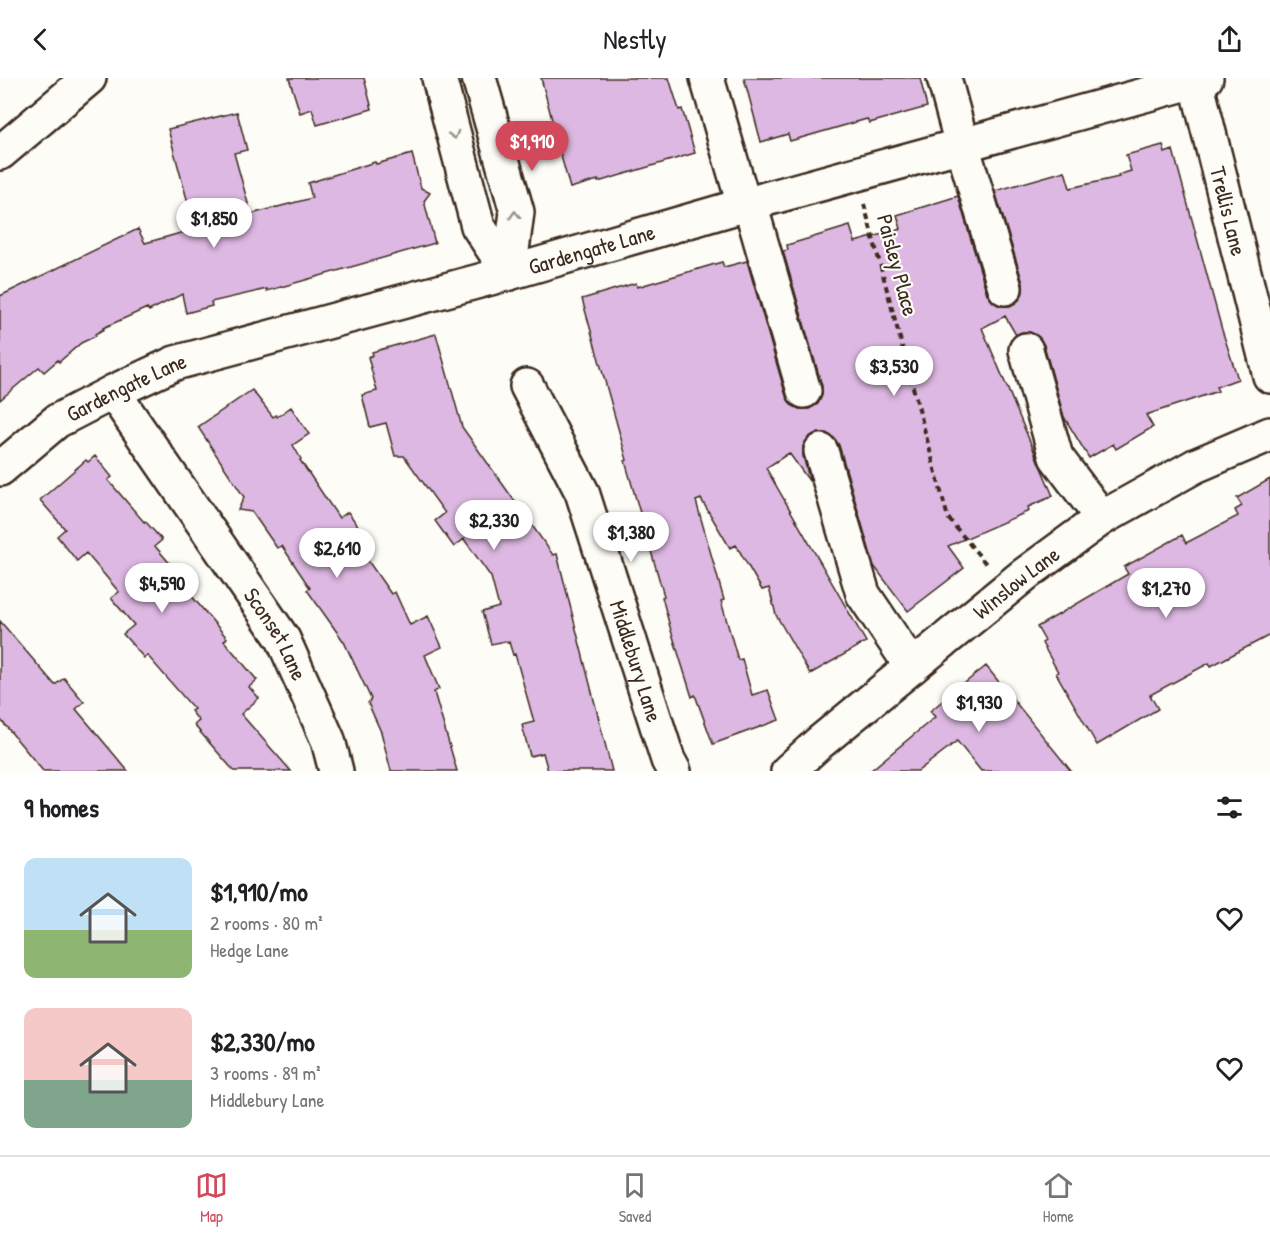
<!DOCTYPE html>
<html lang="en">
<head>
<meta charset="utf-8">
<style>
	:root { --surface:#fff; --page:#f2f2f2; --text:#202124; --muted:#757577; --line:#e0e0e0; --accent:#d1495b }
	body { margin:0; font-family:"Patrick Hand",sans-serif; background:var(--page); color:var(--text); height:100vh; display:flex; flex-direction:column; font-size:22px; white-space:nowrap }
	* { box-sizing:border-box; margin:0 }
	p { font-size:20px; color:var(--muted) }
	.icon { flex:none; width:33px; height:33px; fill:none; stroke:currentColor; stroke-width:2; stroke-linecap:round; stroke-linejoin:round }
	.map { position:relative; height:693px; overflow:hidden }
	.sheet { display:flex; flex-direction:column; background:var(--surface); flex:1 }
	.sheet>* { flex:none }
	.price { position:absolute; translate:-50% -51px; padding:0 14px; border-radius:21px; background:#fff; color:#222; font-size:20px; line-height:39px; filter:drop-shadow(0 2px 3px #0008) }
	.price::after { content:''; position:absolute; left:50%; top:36px; width:18px; height:14px; margin-left:-9px; background:inherit; clip-path:polygon(0 0,100% 0,50% 100%) }
	.price.current { background:var(--accent); color:#fff }
	ul { padding:0; list-style:none }
	li { display:flex; align-items:center; gap:18px; height:150px; padding:0 24px }
	li span { display:grid; place-items:center; flex:none; width:168px; height:120px; border-radius:12px; color:#555 }
	li>.icon { margin-inline-start:auto }
	span .icon { width:72px; height:72px; fill:#fffc; stroke-width:1 }
	li b { font-size:26px }
	h2 { display:flex; justify-content:space-between; align-items:center; height:72px; padding:0 24px; font-size:26px }
	header { display:flex; justify-content:space-between; align-items:center; height:78px; padding:0 24px; background:var(--surface); font-size:27px; font-weight:600 }
	.tab-bar { display:flex; justify-content:space-around; align-items:center; height:84px; border-top:2px solid var(--line); background:var(--surface); font-size:16px; color:var(--muted) }
	.tab-bar a { display:grid; justify-items:center; gap:3px }
	.tab-bar .current { color:var(--accent) }
	.map>svg:first-child { display:block }
	.building { fill:#ddb8e2; stroke:#3b2a1e; stroke-width:1.5 }
	.lines { fill:none; stroke-linecap:round; stroke-linejoin:round }
	.minor-casing { stroke:#3b2a1e; stroke-width:38 }
	.path { stroke:#3b2a1e; stroke-width:4; stroke-dasharray:6 4.5; stroke-linecap:butt }
	.minor { stroke:#fdfcf7; stroke-width:33 }
	.oneway { stroke:#9c938a }
	.labels { text-anchor:middle; stroke-width:4.5; stroke-linejoin:round; paint-order:stroke }
	.street-label { font-size:22px; fill:#3b2a1e; stroke:#fdfcf7 }
</style>
</head>
<body>
<header><svg class="icon" aria-label="back" viewBox="0 0 24 24"><path d="M15 5l-7 7 7 7"/></svg>Nestly<svg class="icon" aria-label="share" viewBox="0 0 24 24"><path d="M12 15V3M7 8l5-5 5 5M5 13v7h14v-7"/></svg></header>
<div class="map">
<svg width="1270" height="693" viewBox="0 0 1270 693">
	<rect width="100%" height="100%" fill="#fdfcf7"/>
	<filter id="ink" filterUnits="userSpaceOnUse"><feTurbulence type="fractalNoise" baseFrequency=".0167" numOctaves="2"/><feDisplacementMap in="SourceGraphic" scale="12" xChannelSelector="R" yChannelSelector="G"/><feConvolveMatrix kernelMatrix="1 2 1 2 8 2 1 2 1" color-interpolation-filters="sRGB"/></filter>
	<g filter="url(#ink)">
		<path class="building" d="M 289,0 L 364,0 L 372,31 L 317,47 L 312,31 L 300,35 Z
			M 541,0 L 669,0 L 679,32 L 682,31 L 695,75 L 598,104 L 598,102 L 570,110 L 554,53 L 555,53 Z
			M 744,0 L 920,0 L 927,29 L 869,45 L 867,41 L 790,63 L 788,56 L 761,64 Z
			M 237,34 L 247,72 L 234,75 L 251,136 L 312,120 L 308,105 L 375,84 L 376,86 L 412,76 L 421,110 L 430,115 L 424,123 L 435,165 L 267,213 L 267,211 L 211,224 L 212,228 L 186,235 L 182,216 L 149,233 L 147,230 L 103,250 L 104,251 L 95,256 L 96,258 L 81,265 L 59,284 L 58,282 L 44,294 L 39,289 L 0,322 L 0,218 L 138,151 L 145,165 L 195,151 L 168,51 Z
			M 1163,67 L 1165,75 L 1173,72 L 1222,252 L 1238,301 L 1216,309 L 1218,313 L 1146,337 L 1153,349 L 1116,371 L 1113,366 L 1089,380 L 1064,339 L 1044,267 L 1039,259 L 1030,254 L 1022,254 L 1016,257 L 1005,238 L 982,250 L 1053,418 L 1028,429 L 1029,433 L 948,468 L 964,490 L 908,533 L 874,488 L 839,367 L 834,360 L 826,355 L 816,355 L 808,360 L 803,368 L 803,378 L 810,404 L 789,375 L 766,390 L 866,564 L 810,596 L 776,537 L 769,510 L 762,512 L 736,467 L 730,470 L 701,421 L 696,423 L 724,522 L 721,523 L 738,582 L 742,581 L 752,617 L 768,612 L 779,642 L 713,666 L 695,617 L 692,619 L 670,549 L 662,519 L 664,518 L 625,383 L 627,382 L 582,221 L 636,205 L 637,209 L 722,184 L 724,189 L 747,183 L 786,318 L 791,327 L 799,331 L 809,331 L 818,326 L 822,317 L 822,308 L 783,173 L 788,172 L 787,167 L 850,148 L 855,164 L 901,151 L 897,137 L 958,118 L 987,216 L 993,224 L 1000,228 L 1010,228 L 1019,222 L 1023,214 L 1023,205 L 995,113 L 1065,93 L 1070,110 L 1119,99 L 1118,97 L 1131,93 L 1126,77 Z
			M 436,256 L 462,349 L 553,477 L 557,476 L 612,693 L 548,693 L 543,675 L 530,678 L 522,647 L 534,644 L 515,576 L 513,577 L 509,564 L 507,565 L 506,563 L 491,566 L 482,534 L 499,529 L 491,499 L 464,461 L 454,469 L 435,443 L 445,435 L 404,378 L 395,378 L 386,345 L 370,349 L 362,317 L 377,313 L 368,279 L 373,277 L 372,274 Z
			M 252,312 L 273,339 L 276,337 L 277,339 L 291,329 L 309,356 L 293,367 L 301,381 L 300,382 L 339,440 L 348,434 L 367,460 L 357,467 L 391,516 L 395,514 L 410,547 L 428,538 L 442,569 L 425,577 L 439,611 L 434,614 L 457,693 L 391,693 L 381,654 L 368,625 L 371,621 L 344,564 L 307,512 L 310,510 L 282,468 L 277,470 L 252,434 L 238,432 L 244,419 L 198,349 Z
			M 95,378 L 112,399 L 108,402 L 144,444 L 145,443 L 162,462 L 155,468 L 177,494 L 174,497 L 227,560 L 224,563 L 257,602 L 249,609 L 259,620 L 241,636 L 291,693 L 234,693 L 194,647 L 199,643 L 191,633 L 194,631 L 147,577 L 144,580 L 123,556 L 134,547 L 111,520 L 119,514 L 86,475 L 77,483 L 57,458 L 65,451 L 40,422 L 86,382 L 88,384 Z
			M 1270,401 L 1270,557 L 1211,588 L 1209,585 L 1150,617 L 1158,631 L 1097,667 L 1056,595 L 1058,594 L 1042,565 L 1045,563 L 1037,549 L 1128,496 L 1124,489 L 1182,457 L 1186,465 L 1238,438 L 1235,432 L 1242,428 L 1237,420 Z
			M 0,543 L 55,607 L 64,600 L 84,624 L 76,631 L 128,693 L 43,693 L 0,641 Z
			M 986,588 L 1071,693 L 981,693 L 957,663 L 918,693 L 870,693 L 935,639 L 930,633 Z"/>
		<g class="lines">
			<g class="minor-casing">
				<g id="minor">
					<path d="M 439,0 L 478,148 L 509,195"/>
					<path d="M 479,0 L 517,134 L 509,195"/>
					<path d="M 707,0 L 744,127"/>
					<path d="M 944,0 L 962,67 L 1005,210"/>
					<path id="s1" d="M 1196,3 L 1270,298"/>
					<path d="M 0,75 L 89,0"/>
					<path d="M 750,126 L 804,313"/>
					<path d="M 1026,272 L 1056,379 L 1102,440"/>
					<path id="s2" d="M 527,308 L 582,414 L 668,682 L 674,693"/>
					<path id="s3" d="M 113,314 L 283,561 L 328,662 L 336,693"/>
					<path d="M 821,373 L 863,516 L 912,589"/>
					<path id="s4" d="M 0,391 L 57,343 L 113,314 L 175,285 L 509,195 L 744,127 L 1206,0"/>
					<path id="s5" d="M 788,693 L 819,665 L 1024,497 L 1102,440 L 1195,388 L 1270,356"/>
				</g>
			</g>
			<path class="path" d="M 864,126 L 948,440 L 987,487"/>
			<use href="#minor" class="minor"/>
		</g>
		<defs><path id="oneway-chevron" d="M-2-3.5L2.5 0L-2 3.5" fill="none" stroke-width="1.6" stroke-linecap="round" stroke-linejoin="round" transform="scale(1.5)"/></defs>
		<g class="oneway">
			<use href="#oneway-chevron" transform="translate(454 57) rotate(75)"/>
			<use href="#oneway-chevron" transform="translate(515 137) rotate(-92)"/>
		</g>
	</g>
	<g class="labels">
		<g class="street-label">
			<text dy="8" stroke="none"><textPath href="#s1" startOffset="134">Trellis Lane</textPath></text>
			<text dy="8" stroke="none"><textPath href="#s4" startOffset="638">Gardengate Lane</textPath></text>
			<text transform="translate(898 187) rotate(75)" y="8">Paisley Place</text>
			<text dy="8" stroke="none"><textPath href="#s4" startOffset="152">Gardengate Lane</textPath></text>
			<text dy="8" stroke="none"><textPath href="#s5" startOffset="296">Winslow Lane</textPath></text>
			<text dy="8" stroke="none"><textPath href="#s3" startOffset="292">Sconset Lane</textPath></text>
			<text dy="8" stroke="none"><textPath href="#s2" startOffset="297">Middlebury Lane</textPath></text>
		</g>
	</g>
</svg>
<b class="price current" style="left:532px;top:94px">$1,910</b>
<b class="price" style="left:214px;top:171px">$1,850</b>
<b class="price" style="left:894px;top:319px">$3,530</b>
<b class="price" style="left:494px;top:473px">$2,330</b>
<b class="price" style="left:631px;top:485px">$1,380</b>
<b class="price" style="left:337px;top:501px">$2,610</b>
<b class="price" style="left:162px;top:536px">$4,590</b>
<b class="price" style="left:1166px;top:541px">$1,270</b>
<b class="price" style="left:979px;top:655px">$1,930</b>
</div>
<section class="sheet">
<h2>9 homes<svg class="icon" aria-label="filters" viewBox="0 0 24 24"><path d="M4 7h16M4 17h16"/><circle cx="9" cy="7" r="2"/><circle cx="15" cy="17" r="2"/></svg></h2>
<ul>
<li><span style="background:linear-gradient(#bfe0f5 60%,#8fb573 0)"><svg class="icon" aria-label="home" viewBox="0 0 24 24"><path d="M3 11l9-7 9 7M6 9v11h12V9"/></svg></span><div><b>$1,910/mo</b><p>2 rooms · 80 m²</p><p>Hedge Lane</p></div><svg class="icon" aria-label="heart" viewBox="0 0 24 24"><path d="M12 20l-8-8c-3-5 5-10 8-4 3-6 11-1 8 4z"/></svg></li>
<li><span style="background:linear-gradient(#f6c9c9 60%,#7fa58c 0)"><svg class="icon" aria-label="home" viewBox="0 0 24 24"><path d="M3 11l9-7 9 7M6 9v11h12V9"/></svg></span><div><b>$2,330/mo</b><p>3 rooms · 89 m²</p><p>Middlebury Lane</p></div><svg class="icon" aria-label="heart" viewBox="0 0 24 24"><path d="M12 20l-8-8c-3-5 5-10 8-4 3-6 11-1 8 4z"/></svg></li>
</ul>
</section>
<nav class="tab-bar">
<a class="current"><svg class="icon" aria-label="map" viewBox="0 0 24 24"><path d="M3 6l6-2 6 2 6-2v14l-6 2-6-2-6 2zM9 4v14M15 6v14"/></svg>Map</a>
<a><svg class="icon" aria-label="saved" viewBox="0 0 24 24"><path d="M7 4h10v16l-5-4-5 4z"/></svg>Saved</a>
<a><svg class="icon" aria-label="home" viewBox="0 0 24 24"><path d="M3 11l9-7 9 7M6 9v11h12V9"/></svg>Home</a>
</nav>
</body>
</html>
